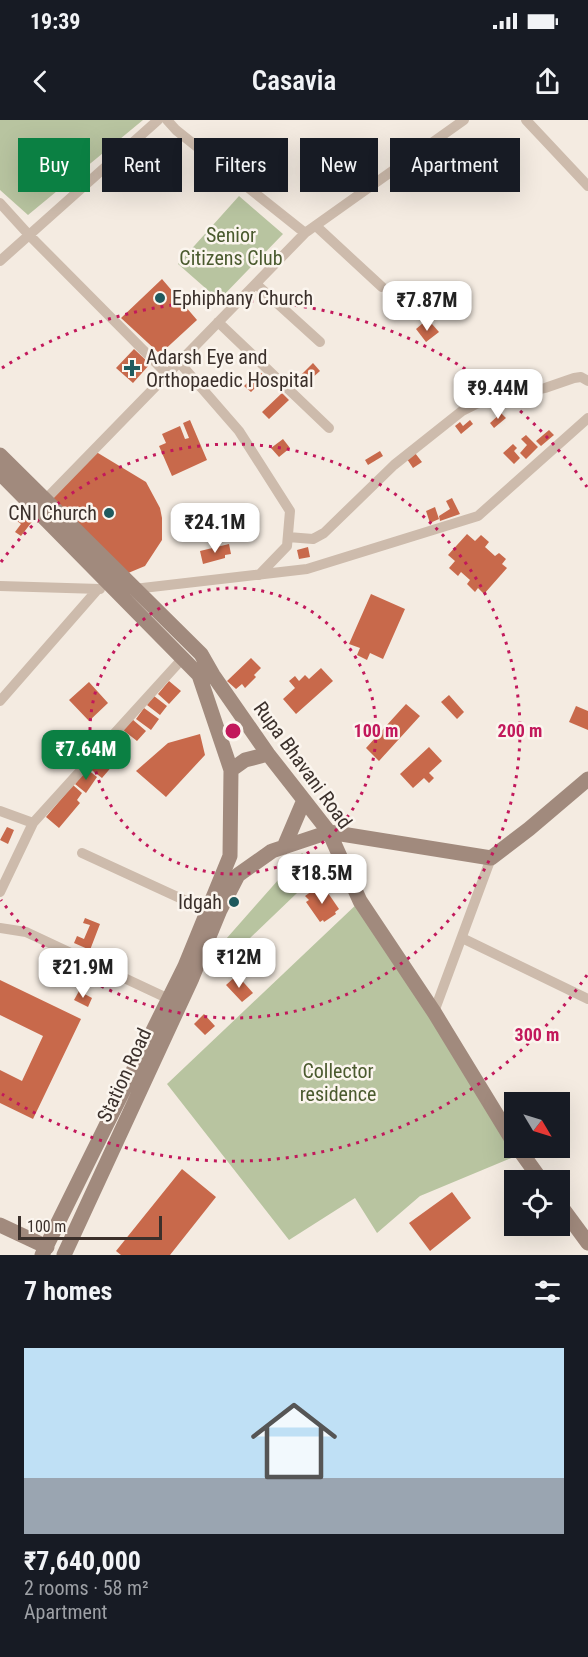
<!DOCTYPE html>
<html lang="en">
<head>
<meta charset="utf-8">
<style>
	:root { --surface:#171b24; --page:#242831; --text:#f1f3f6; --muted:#9ea1a6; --accent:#0b8043 }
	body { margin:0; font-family:"Roboto Condensed",sans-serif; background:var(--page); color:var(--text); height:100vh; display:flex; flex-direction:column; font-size:22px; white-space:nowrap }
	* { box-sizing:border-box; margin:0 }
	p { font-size:20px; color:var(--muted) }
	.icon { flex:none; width:33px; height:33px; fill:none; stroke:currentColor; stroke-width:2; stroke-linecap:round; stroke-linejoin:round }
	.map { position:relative; height:1135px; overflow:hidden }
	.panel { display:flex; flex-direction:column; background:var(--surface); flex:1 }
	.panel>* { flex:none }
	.top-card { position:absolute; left:18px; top:18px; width:552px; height:54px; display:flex; gap:12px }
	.needle { width:39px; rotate:128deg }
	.fabs { position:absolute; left:504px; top:972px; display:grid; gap:12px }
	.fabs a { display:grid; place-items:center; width:66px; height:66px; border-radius:0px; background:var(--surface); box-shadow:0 6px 24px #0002; font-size:30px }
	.scale { position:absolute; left:18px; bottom:15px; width:144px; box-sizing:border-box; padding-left:6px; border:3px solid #3b302b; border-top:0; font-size:16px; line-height:21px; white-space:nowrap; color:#3b302b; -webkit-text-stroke:4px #fbf5ee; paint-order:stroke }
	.price { position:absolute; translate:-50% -51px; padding:0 14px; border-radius:12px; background:#fff; color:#222; font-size:20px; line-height:39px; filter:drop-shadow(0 2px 3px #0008) }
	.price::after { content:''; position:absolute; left:50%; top:36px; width:18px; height:14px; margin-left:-9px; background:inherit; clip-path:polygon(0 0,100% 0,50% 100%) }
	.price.active { background:var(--accent); color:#fff }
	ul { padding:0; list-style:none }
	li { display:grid; align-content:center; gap:12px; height:318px; padding:0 24px }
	li span { display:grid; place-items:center; height:186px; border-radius:0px; color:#555 }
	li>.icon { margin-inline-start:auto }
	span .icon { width:108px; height:108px; fill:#fffc; stroke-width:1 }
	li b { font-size:26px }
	h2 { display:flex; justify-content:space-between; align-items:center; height:72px; padding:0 24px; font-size:26px }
	.tag { padding:0 21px; border-radius:0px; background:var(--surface); box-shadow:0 6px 24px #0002; font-size:21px; line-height:54px }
	.tag.active { background:var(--accent); color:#fff }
	.status { display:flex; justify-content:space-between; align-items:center; height:42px; padding:0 30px; background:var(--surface); direction:ltr }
	.status svg { height:16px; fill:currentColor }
	header { display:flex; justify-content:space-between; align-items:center; height:78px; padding:0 24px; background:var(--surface); font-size:27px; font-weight:600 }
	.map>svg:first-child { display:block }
	.green { fill:#b8c4a0 }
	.building { fill:#c8694b }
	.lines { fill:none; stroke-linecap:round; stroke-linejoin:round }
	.street { stroke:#cdbbac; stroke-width:10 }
	.secondary { stroke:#a18a7d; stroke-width:15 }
	.ring { fill:none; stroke:#c2185b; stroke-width:3; stroke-dasharray:3 6 }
	.poi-dot { fill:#1f5a5e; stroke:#fbf5ee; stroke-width:2 }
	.labels { text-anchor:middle; stroke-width:5; stroke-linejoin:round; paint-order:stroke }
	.park-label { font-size:20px; fill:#4a5a2e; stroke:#fbf5ee }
	.poi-label { font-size:20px; fill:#3b302b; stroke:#fbf5ee; text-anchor:start }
	.street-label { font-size:20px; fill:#3b302b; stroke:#fbf5ee }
	.centre { fill:#c2185b; stroke:#fbf5ee; stroke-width:3 }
	.ring-label { font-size:18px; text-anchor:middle; font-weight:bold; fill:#c2185b; stroke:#fbf5ee; stroke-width:5; stroke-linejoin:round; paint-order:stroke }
</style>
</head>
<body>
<div class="status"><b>19:39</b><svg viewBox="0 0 49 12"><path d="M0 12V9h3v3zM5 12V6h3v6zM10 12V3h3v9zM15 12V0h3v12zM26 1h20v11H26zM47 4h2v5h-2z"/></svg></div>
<header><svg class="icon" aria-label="back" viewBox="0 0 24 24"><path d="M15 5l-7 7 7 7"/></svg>Casavia<svg class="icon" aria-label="share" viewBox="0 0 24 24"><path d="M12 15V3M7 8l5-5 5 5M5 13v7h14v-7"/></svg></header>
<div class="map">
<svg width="588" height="1135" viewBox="0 0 588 1135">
	<rect width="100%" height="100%" fill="#f4ebe1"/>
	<path class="green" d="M 0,0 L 143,0 L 28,95 L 0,70 Z
		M 239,76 L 283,114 L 219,180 L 178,144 Z
		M 302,733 L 321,750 L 225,842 L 219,827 Z
		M 360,781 L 521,1034 L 420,1076 L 377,1113 L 355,1078 L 289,1120 L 167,964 Z"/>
	<path class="building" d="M 162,159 L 197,200 L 160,234 L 121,198 Z
		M 423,203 L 427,208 L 432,204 L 439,212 L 426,222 L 416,209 Z
		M 134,229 L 150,244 L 133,263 L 116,248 Z
		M 313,243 L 320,251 L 303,266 L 297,259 Z
		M 259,251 L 266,257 L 251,272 L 244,266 Z
		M 282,273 L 289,280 L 269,299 L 262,292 Z
		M 501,293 L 506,298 L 494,308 L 490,303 Z
		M 190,300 L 207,340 L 172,356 L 159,326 L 166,323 L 162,314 L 180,306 L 185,319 L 189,318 L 183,303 Z
		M 470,300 L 473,304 L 461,314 L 455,306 L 460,302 L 463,306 Z
		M 549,310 L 554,315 L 541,326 L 536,321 Z
		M 526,315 L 538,327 L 526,339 L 520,333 L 527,325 L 521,319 Z
		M 283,319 L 290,328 L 279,337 L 271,328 Z
		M 513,324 L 517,328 L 514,331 L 520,338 L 514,344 L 503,333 Z
		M 93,330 L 146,362 L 160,388 L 162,398 L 162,420 L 145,446 L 121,456 L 45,380 Z
		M 380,331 L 383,336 L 368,345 L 365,340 Z
		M 415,333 L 422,342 L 413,348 L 407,339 Z
		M 452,378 L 460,394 L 440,401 L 439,396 L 450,389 L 446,381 Z
		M 435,387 L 439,399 L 430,403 L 426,391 Z
		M 24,392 L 34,399 L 21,416 L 15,412 L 21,404 L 17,401 Z
		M 467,414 L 475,421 L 481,415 L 489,422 L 485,427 L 495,436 L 499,433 L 506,439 L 502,444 L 507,448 L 484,474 L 478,468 L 475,472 L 467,464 L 470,460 L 461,452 L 458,456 L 449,448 L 455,441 L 448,435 Z
		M 229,424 L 231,434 L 225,435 L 225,438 L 203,444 L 200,431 Z
		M 308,427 L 310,437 L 299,439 L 297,430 Z
		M 371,474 L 405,489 L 383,539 L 370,533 L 367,540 L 357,535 L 360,528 L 349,524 Z
		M 251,538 L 261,548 L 254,555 L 256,557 L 245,568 L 242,564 L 236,569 L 227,561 Z
		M 321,548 L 333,561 L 296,594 L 283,579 L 295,568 L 289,561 L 295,556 L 299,561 L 305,555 L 309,559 Z
		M 169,561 L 181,571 L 169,584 L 158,574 Z
		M 89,562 L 108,583 L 89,601 L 69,580 Z
		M 449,575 L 464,592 L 457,599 L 441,582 Z
		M 154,576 L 167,586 L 160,595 L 147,585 Z
		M 406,584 L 420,596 L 379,641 L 366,628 Z
		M 576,586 L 588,591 L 588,610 L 569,602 Z
		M 144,588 L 159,599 L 151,610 L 136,599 Z
		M 132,599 L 146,611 L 137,621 L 123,610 Z
		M 200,614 L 205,635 L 166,677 L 136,651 L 168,623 Z
		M 117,618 L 128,625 L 116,641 L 106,634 Z
		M 429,627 L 442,641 L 429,653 L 434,658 L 429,663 L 424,658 L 413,668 L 400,654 Z
		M 101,633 L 114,644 L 102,658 L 89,648 Z
		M 87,649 L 97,657 L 86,673 L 75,664 Z
		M 73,665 L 82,673 L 77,680 L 80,683 L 59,708 L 46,697 Z
		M 7,707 L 14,710 L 8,724 L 0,720 Z
		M 319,766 L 324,773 L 328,773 L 339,789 L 335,792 L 336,794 L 324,802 L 323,800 L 320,802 L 306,782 L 309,780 L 305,776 Z
		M 85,798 L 100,804 L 90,830 L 74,823 L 77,816 L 84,819 L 90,805 L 83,803 Z
		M 237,855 L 253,873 L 242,882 L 226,865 Z
		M 0,860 L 81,899 L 33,999 L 0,983 L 0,950 L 22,961 L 43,916 L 0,895 Z
		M 79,871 L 92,878 L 88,887 L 74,880 Z
		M 204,894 L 215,906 L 205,915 L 194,904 Z
		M 182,1049 L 216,1077 L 170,1135 L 121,1135 L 116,1131 Z
		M 452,1072 L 471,1098 L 430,1131 L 409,1103 Z"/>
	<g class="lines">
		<path class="street" d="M 167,0 L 176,10 L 305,113
			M 526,0 L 588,66
			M 0,83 L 29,115 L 167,254
			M 316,106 L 382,167
			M 0,141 L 158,0
			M 256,164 L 320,222
			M 218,202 L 329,308
			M 179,242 L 239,311 L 290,391 L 287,426 L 259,455
			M 45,380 L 305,113 L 464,0
			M 288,417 L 313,419 L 324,413 L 394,345 L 462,291 L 476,284 L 545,268 L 574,258 L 581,257 L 588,261
			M 0,466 L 100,469
			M 134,469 L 307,449 L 478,396 L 588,298
			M 0,581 L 98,469
			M 0,691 L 33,703
			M 82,733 L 208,791
			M 0,772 L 33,703 L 183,538
			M 0,808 L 26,812 L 169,879
			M 462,818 L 588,879
			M 434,892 L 491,738"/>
		<path class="secondary" d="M 0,335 L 201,534 L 213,555 L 268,634 L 329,712 L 360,781 L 434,892 L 514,1023
			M 0,353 L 199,555 L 231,650 L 230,736 L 185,846 L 42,1135
			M 231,650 L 245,640 L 268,634
			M 284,727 L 304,680
			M 518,1028 L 541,1060
			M 560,1085 L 588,1123
			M 0,1105 L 47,1127
			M 64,1135 L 192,858 L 220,790 L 238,755 L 272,731 L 329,712 L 491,738 L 529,709 L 588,659"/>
	</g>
	<g class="ring">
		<circle cx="233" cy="611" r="143"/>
		<path d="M1 442A287 287 0 1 1 1 780"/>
		<path d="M587 855A430 430 0 0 1 2 974M2 248A430 430 0 0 1 587 367"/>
	</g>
	<g class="poi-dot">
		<circle cx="160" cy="178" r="6"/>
		<path d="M129 239h6v6h6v6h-6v6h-6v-6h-6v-6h6z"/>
		<circle cx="109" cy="393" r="6"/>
		<circle cx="234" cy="782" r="6"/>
	</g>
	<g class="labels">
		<g class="park-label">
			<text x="231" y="122">Senior<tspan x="231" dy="23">Citizens Club</tspan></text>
			<text x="338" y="958">Collector<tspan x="338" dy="23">residence</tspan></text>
		</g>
		<g class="poi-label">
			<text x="172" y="185">Ephiphany Church</text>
			<text x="146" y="244">Adarsh Eye and<tspan x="146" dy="23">Orthopaedic Hospital</tspan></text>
			<text x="97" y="400" text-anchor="end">CNI Church</text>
			<text x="222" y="789" text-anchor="end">Idgah</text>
		</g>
		<g class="street-label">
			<text transform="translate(303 645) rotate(54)" y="7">Rupa Bhavani Road</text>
			<text transform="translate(124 955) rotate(-65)" y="7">Station Road</text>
		</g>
	</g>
	<circle cx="233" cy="611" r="9" class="centre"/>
	<g class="ring-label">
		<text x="376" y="617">100 m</text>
		<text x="520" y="617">200 m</text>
		<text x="537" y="921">300 m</text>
	</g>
</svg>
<div class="fabs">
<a><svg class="needle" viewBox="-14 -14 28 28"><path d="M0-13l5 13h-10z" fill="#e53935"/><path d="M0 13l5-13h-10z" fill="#9ea1a6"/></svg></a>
<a><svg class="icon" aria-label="locate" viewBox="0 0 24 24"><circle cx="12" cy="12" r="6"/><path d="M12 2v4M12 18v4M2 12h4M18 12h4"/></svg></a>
</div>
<div class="scale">100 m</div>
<b class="price" style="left:427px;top:212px">₹7.87M</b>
<b class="price" style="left:498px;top:300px">₹9.44M</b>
<b class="price" style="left:215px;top:434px">₹24.1M</b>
<b class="price active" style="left:86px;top:661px">₹7.64M</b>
<b class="price" style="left:322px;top:785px">₹18.5M</b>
<b class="price" style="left:239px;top:869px">₹12M</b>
<b class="price" style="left:83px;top:879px">₹21.9M</b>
<div class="top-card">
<a class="tag active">Buy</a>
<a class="tag">Rent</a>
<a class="tag">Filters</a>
<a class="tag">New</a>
<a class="tag">Apartment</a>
</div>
</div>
<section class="panel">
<h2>7 homes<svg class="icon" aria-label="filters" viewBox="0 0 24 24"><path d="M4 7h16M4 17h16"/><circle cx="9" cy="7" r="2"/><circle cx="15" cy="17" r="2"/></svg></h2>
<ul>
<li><span style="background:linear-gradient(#bfe0f5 70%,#9aa5b1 0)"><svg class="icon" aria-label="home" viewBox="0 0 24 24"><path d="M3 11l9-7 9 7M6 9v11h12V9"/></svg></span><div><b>₹7,640,000</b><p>2 rooms · 58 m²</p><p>Apartment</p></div></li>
</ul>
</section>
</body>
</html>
